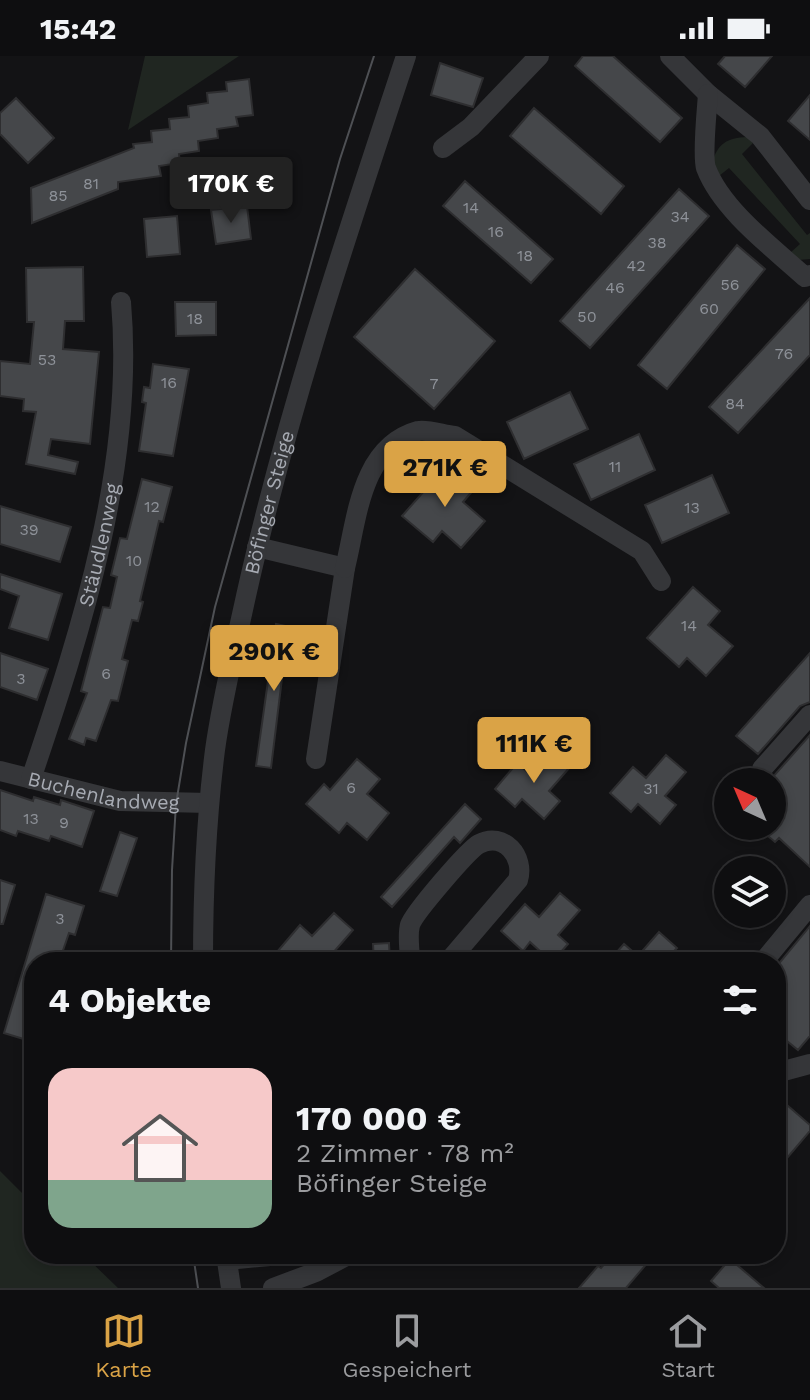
<!DOCTYPE html>
<html lang="de">
<head>
<meta charset="utf-8">
<style>
	:root { --surface:#0e0e10; --page:#1c1c1e; --text:#f1f3f6; --muted:#9b9c9f; --line:#2e2e30; --accent:#daa346 }
	body { margin:0; font-family:"Work Sans",sans-serif; background:var(--page); color:var(--text); height:100vh; display:flex; flex-direction:column; font-size:30px; white-space:nowrap }
	* { box-sizing:border-box; margin:0 }
	p { font-size:26px; color:var(--muted) }
	.icon { flex:none; width:44px; height:44px; fill:none; stroke:currentColor; stroke-width:2; stroke-linecap:round; stroke-linejoin:round }
	.map { position:relative; flex:1; overflow:hidden }
	.drawer { position:absolute; left:24px; top:896px; width:762px; height:312px; display:flex; flex-direction:column; background:var(--surface); border-radius:32px; box-shadow:0 4px 12px #0003,0 0 0 2px var(--line) }
	.drawer>* { flex:none }
	.needle { width:52px; rotate:316deg }
	.buttons { position:absolute; left:714px; top:712px; display:grid; gap:16px }
	.buttons a { display:grid; place-items:center; width:72px; height:72px; border-radius:50%; background:var(--surface); box-shadow:0 4px 12px #0003,0 0 0 2px var(--line); font-size:40px }
	.price { position:absolute; translate:-50% -68px; padding:0 18px; border-radius:8px; background:var(--accent); color:#111; font-size:26px; line-height:52px; filter:drop-shadow(0 2px 4px #0008) }
	.price::after { content:''; position:absolute; left:50%; top:48px; width:24px; height:18px; margin-left:-12px; background:inherit; clip-path:polygon(0 0,100% 0,50% 100%) }
	.price.on { background:#222; color:#fff }
	ul { padding:0; list-style:none }
	li { display:flex; align-items:center; gap:24px; height:200px; padding:0 24px }
	li+li { border-top:2px solid var(--line) }
	li span { display:grid; place-items:center; flex:none; width:224px; height:160px; border-radius:24px; color:#555 }
	li>.icon { margin-inline-start:auto }
	span .icon { width:96px; height:96px; fill:#fffc; stroke-width:1 }
	li b { font-size:34px }
	h2 { display:flex; justify-content:space-between; align-items:center; height:96px; padding:0 24px; font-size:34px }
	.status { display:flex; justify-content:space-between; align-items:center; height:56px; padding:0 40px; background:var(--surface); direction:ltr }
	.status svg { height:22px; fill:currentColor }
	.tabs { display:flex; justify-content:space-around; align-items:center; height:112px; border-top:2px solid var(--line); background:var(--surface); font-size:22px; color:var(--muted) }
	.tabs a { display:grid; justify-items:center; gap:4px }
	.tabs .on { color:var(--accent) }
	.map>svg:first-child { display:block }
	.green { fill:#202621 }
	.building { fill:#45474a; stroke:#2e2e30; stroke-width:2 }
	.lines { fill:none; stroke-linecap:round; stroke-linejoin:round }
	.minor { stroke:#353639; stroke-width:20 }
	.tram { stroke:#4e5054; stroke-width:2 }
	.labels { text-anchor:middle; stroke-width:6; stroke-linejoin:round; paint-order:stroke }
	.number-label { font-size:16px; fill:#8e9299 }
	.street-label { font-size:20px; fill:#a7abb3; stroke:#0e0e10 }
</style>
</head>
<body>
<div class="status"><b>15:42</b><svg viewBox="0 0 49 12"><path d="M0 12V9h3v3zM5 12V6h3v6zM10 12V3h3v9zM15 12V0h3v12zM26 1h20v11H26zM47 4h2v5h-2z"/></svg></div>
<div class="map">
<svg width="810" height="1232" viewBox="0 0 810 1232">
	<rect width="100%" height="100%" fill="#131315"/>
	<path class="green" d="M 145,0 L 239,0 L 128,74 Z
		M 747,81 L 753,87 L 742,98 L 807,179 L 810,177 L 810,203 L 798,204 L 790,197 L 800,188 L 729,112 L 719,120 L 712,107 C 718,87 727,82 747,81 Z
		M 0,1115 L 34,1149 L 34,1198 L 83,1198 L 118,1232 L 0,1232 Z"/>
	<path class="building" d="M 583,0 L 613,0 L 682,62 L 660,86 L 575,10 Z
		M 725,0 L 772,0 L 745,31 L 718,8 Z
		M 440,7 L 483,22 L 473,51 L 431,39 Z
		M 249,23 L 253,59 L 236,61 L 238,70 L 217,73 L 218,82 L 198,85 L 199,95 L 179,98 L 180,107 L 159,110 L 161,120 L 118,126 L 118,133 L 32,167 L 31,132 L 134,92 L 133,88 L 152,86 L 151,75 L 170,73 L 169,63 L 189,61 L 188,50 L 208,47 L 207,37 L 227,35 L 226,26 Z
		M 810,39 L 810,84 L 788,65 Z
		M 16,42 L 54,82 L 28,107 L 0,78 L 0,57 Z
		M 534,52 L 624,130 L 601,158 L 510,80 Z
		M 465,125 L 553,203 L 531,227 L 443,150 Z
		M 679,133 L 709,160 L 590,292 L 560,265 Z
		M 247,150 L 251,183 L 216,188 L 211,154 Z
		M 177,160 L 180,198 L 147,201 L 144,163 Z
		M 737,189 L 765,213 L 667,333 L 638,309 Z
		M 83,211 L 84,265 L 65,265 L 63,293 L 99,296 L 90,388 L 51,383 L 48,399 L 78,406 L 75,418 L 26,408 L 36,356 L 23,355 L 24,343 L 0,340 L 0,305 L 30,308 L 34,266 L 27,266 L 26,212 Z
		M 415,213 L 495,285 L 434,353 L 354,281 Z
		M 810,242 L 810,299 L 738,377 L 709,351 Z
		M 175,246 L 216,246 L 216,279 L 176,280 Z
		M 153,308 L 189,313 L 173,400 L 139,395 L 146,347 L 142,346 L 144,331 L 150,332 Z
		M 570,336 L 588,373 L 524,403 L 507,366 Z
		M 639,378 L 655,414 L 591,444 L 574,408 Z
		M 448,408 L 475,432 L 463,446 L 485,465 L 461,492 L 442,475 L 433,486 L 402,460 Z
		M 712,419 L 729,457 L 662,487 L 645,449 Z
		M 142,423 L 172,431 L 163,466 L 159,465 L 140,545 L 143,546 L 138,565 L 132,564 L 122,603 L 128,605 L 118,645 L 111,644 L 96,685 L 86,682 L 84,689 L 69,683 L 87,637 L 81,635 L 103,551 L 110,552 L 117,521 L 111,519 L 120,482 L 127,483 Z
		M 0,450 L 71,471 L 60,506 L 0,488 Z
		M 0,518 L 62,538 L 48,584 L 9,572 L 19,540 L 0,533 Z
		M 693,531 L 720,555 L 708,569 L 733,590 L 706,620 L 687,602 L 679,611 L 647,582 Z
		M 276,568 L 295,572 L 289,607 L 284,606 L 271,712 L 256,710 Z
		M 0,597 L 48,613 L 37,644 L 0,631 Z
		M 810,597 L 810,646 L 800,650 L 758,698 L 736,680 Z
		M 810,679 L 810,811 L 779,782 L 775,786 L 756,770 L 772,770 L 772,726 L 759,726 L 772,722 Z
		M 551,695 L 570,711 L 549,735 L 560,745 L 544,763 L 522,743 L 515,751 L 495,733 L 517,707 L 530,718 Z
		M 666,699 L 686,716 L 665,740 L 676,749 L 660,768 L 638,748 L 631,756 L 610,737 L 633,711 L 646,722 Z
		M 357,703 L 380,723 L 367,738 L 389,757 L 367,784 L 347,767 L 339,777 L 306,748 L 324,728 L 330,734 Z
		M 0,734 L 33,745 L 34,741 L 60,749 L 61,744 L 94,755 L 82,791 L 51,780 L 49,785 L 18,775 L 16,780 L 0,774 Z
		M 465,748 L 481,763 L 460,787 L 454,781 L 392,851 L 381,841 Z
		M 120,776 L 137,782 L 117,840 L 100,835 Z
		M 0,824 L 15,829 L 3,868 L 0,868 Z
		M 560,837 L 580,854 L 558,879 L 568,888 L 552,906 L 530,886 L 523,895 L 501,875 L 525,848 L 539,861 Z
		M 46,838 L 84,850 L 75,879 L 69,877 L 59,906 L 34,906 L 34,973 L 30,985 L 4,977 Z
		M 334,857 L 353,874 L 332,898 L 341,906 L 288,906 L 277,896 L 300,869 L 312,880 Z
		M 810,870 L 810,980 L 798,994 L 776,976 L 776,911 Z
		M 659,876 L 677,892 L 664,906 L 608,906 L 624,888 L 638,900 Z
		M 389,887 L 390,906 L 374,906 L 373,888 Z
		M 787,1049 L 810,1069 L 810,1075 L 776,1115 L 776,1062 Z
		M 613,1198 L 655,1198 L 626,1232 L 579,1232 L 598,1210 L 601,1212 Z
		M 730,1203 L 764,1232 L 719,1232 L 711,1225 Z"/>
	<g class="lines">
		<g class="minor">
			<path d="M 670,0 L 708,38 L 760,80 L 810,144"/>
			<path d="M 708,38 C 707,53 702,100 706,112 C 722,154 772,191 805,221 L 810,219"/>
			<path d="M 443,92 L 471,71 L 539,0"/>
			<path d="M 257,491 L 345,512 L 316,703"/>
			<path d="M 345,512 C 357,465 360,391 418,375 C 428,373 444,379 455,380 L 642,495 L 661,525"/>
			<path d="M 762,713 L 810,659"/>
			<path id="s1" d="M 0,715 L 120,745 L 209,747"/>
			<path id="s2" d="M 31,723 C 82,572 135,408 121,246"/>
			<path id="s3" d="M 203,906 C 203,835 206,765 215,694 C 222,643 235,591 246,540 C 287,356 347,178 406,0"/>
			<path d="M 410,906 C 410,894 407,880 410,869 C 414,857 468,794 479,788 C 504,775 525,801 518,824 L 448,906"/>
			<path d="M 763,906 L 810,849"/>
			<path d="M 776,1017 L 810,1008"/>
			<path d="M 226,1198 L 231,1232"/>
			<path d="M 227,1204 L 292,1198"/>
			<path d="M 273,1232 L 316,1216 L 350,1198"/>
		</g>
		<path class="tram" d="M 171,906 L 172,814 L 176,748 L 186,687 L 215,551 L 340,103 L 374,0
			M 193,1198 L 198,1232"/>
	</g>
	<g class="labels">
		<g class="number-label">
			<text x="91" y="133">81</text>
			<text x="58" y="145">85</text>
			<text x="471" y="157">14</text>
			<text x="680" y="166">34</text>
			<text x="496" y="181">16</text>
			<text x="657" y="192">38</text>
			<text x="525" y="205">18</text>
			<text x="636" y="215">42</text>
			<text x="730" y="234">56</text>
			<text x="615" y="237">46</text>
			<text x="709" y="258">60</text>
			<text x="587" y="266">50</text>
			<text x="195" y="268">18</text>
			<text x="784" y="303">76</text>
			<text x="47" y="309">53</text>
			<text x="169" y="332">16</text>
			<text x="434" y="333">7</text>
			<text x="735" y="353">84</text>
			<text x="615" y="416">11</text>
			<text x="152" y="456">12</text>
			<text x="692" y="457">13</text>
			<text x="29" y="479">39</text>
			<text x="134" y="510">10</text>
			<text x="689" y="575">14</text>
			<text x="106" y="623">6</text>
			<text x="21" y="628">3</text>
			<text x="351" y="737">6</text>
			<text x="651" y="738">31</text>
			<text x="31" y="768">13</text>
			<text x="64" y="772">9</text>
			<text x="60" y="868">3</text>
		</g>
		<g class="street-label">
			<text dy="7" stroke="none"><textPath href="#s3" startOffset="466">Böfinger Steige</textPath></text>
			<text dy="7" stroke="none"><textPath href="#s2" startOffset="244">Stäudlenweg</textPath></text>
			<text dy="7" stroke="none"><textPath href="#s1" startOffset="106">Buchenlandweg</textPath></text>
		</g>
	</g>
</svg>
<div class="buttons">
<a><svg class="needle" viewBox="-14 -14 28 28"><path d="M0-13l5 13h-10z" fill="#e53935"/><path d="M0 13l5-13h-10z" fill="#9b9c9f"/></svg></a>
<a><svg class="icon" aria-label="layers" viewBox="0 0 24 24"><path d="M12 4l9 5-9 5-9-5zM3 14l9 5 9-5"/></svg></a>
</div>
<b class="price on" style="left:231px;top:169px">170K €</b>
<b class="price" style="left:445px;top:453px">271K €</b>
<b class="price" style="left:274px;top:637px">290K €</b>
<b class="price" style="left:534px;top:729px">111K €</b>
<section class="drawer">
<h2>4 Objekte<svg class="icon" aria-label="filters" viewBox="0 0 24 24"><path d="M4 7h16M4 17h16"/><circle cx="9" cy="7" r="2"/><circle cx="15" cy="17" r="2"/></svg></h2>
<ul>
<li><span style="background:linear-gradient(#f6c9c9 70%,#7fa58c 0)"><svg class="icon" aria-label="home" viewBox="0 0 24 24"><path d="M3 11l9-7 9 7M6 9v11h12V9"/></svg></span><div><b>170 000 €</b><p>2 Zimmer · 78 m²</p><p>Böfinger Steige</p></div></li>
</ul>
</section>
</div>
<nav class="tabs">
<a class="on"><svg class="icon" aria-label="map" viewBox="0 0 24 24"><path d="M3 6l6-2 6 2 6-2v14l-6 2-6-2-6 2zM9 4v14M15 6v14"/></svg>Karte</a>
<a><svg class="icon" aria-label="saved" viewBox="0 0 24 24"><path d="M7 4h10v16l-5-4-5 4z"/></svg>Gespeichert</a>
<a><svg class="icon" aria-label="home" viewBox="0 0 24 24"><path d="M3 11l9-7 9 7M6 9v11h12V9"/></svg>Start</a>
</nav>
</body>
</html>
